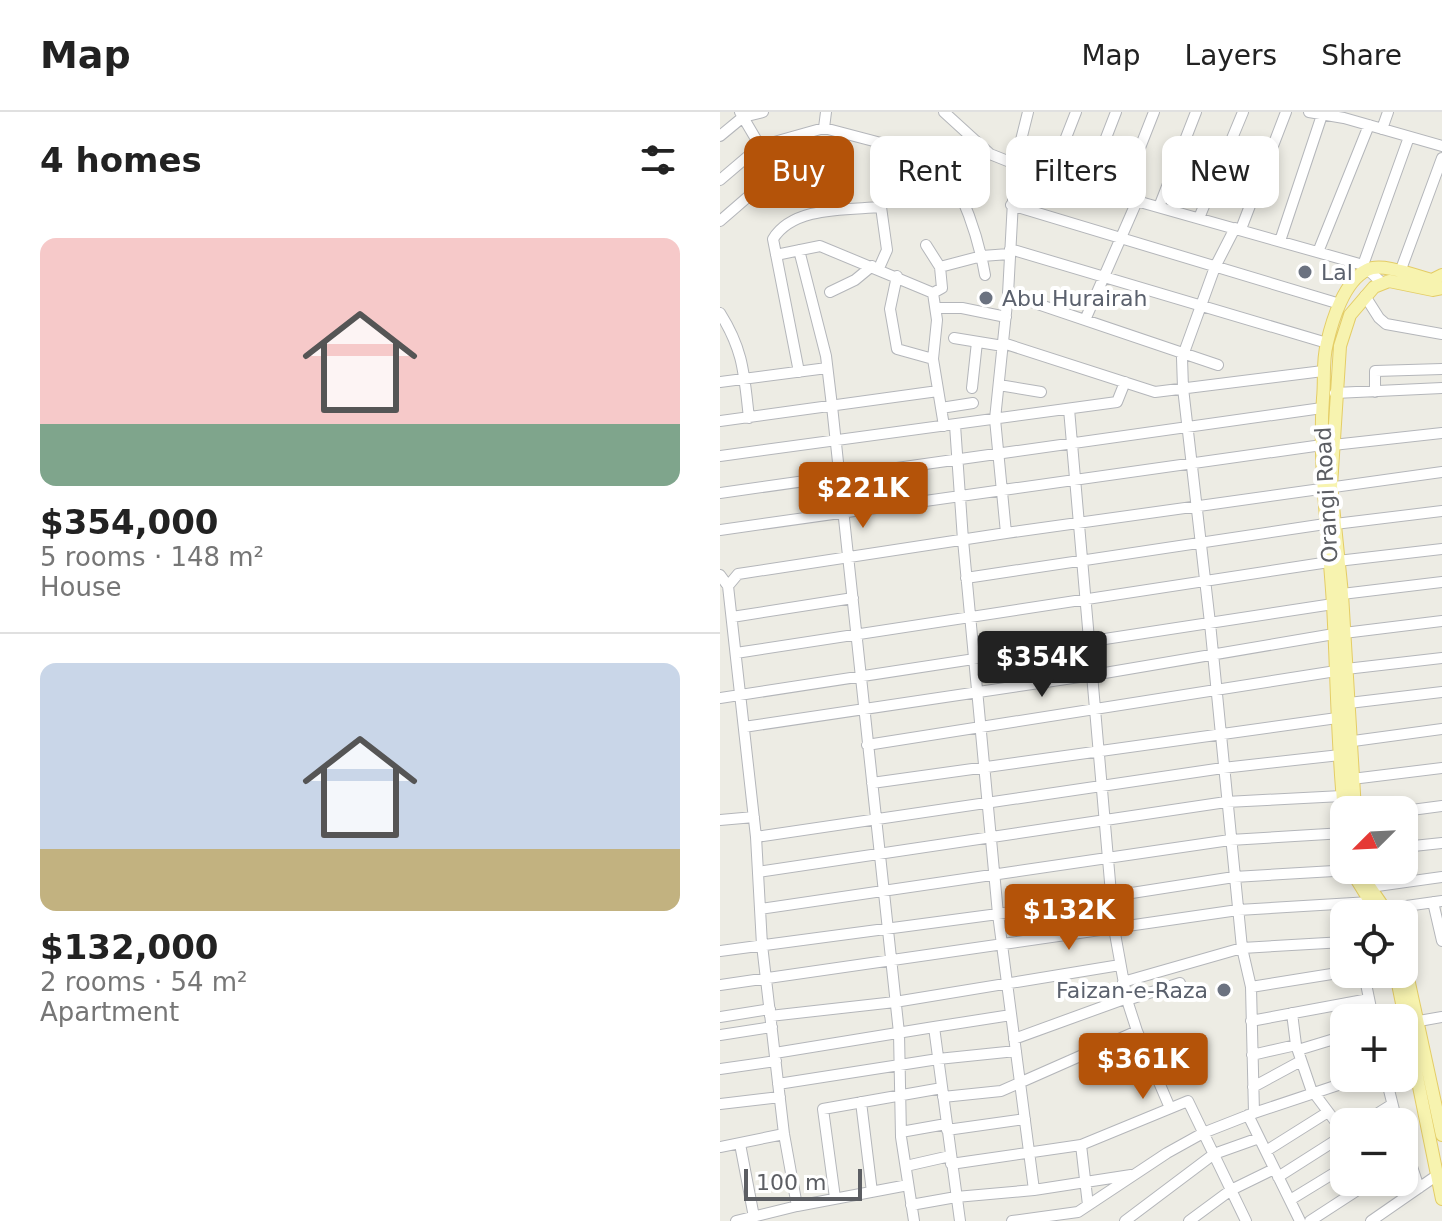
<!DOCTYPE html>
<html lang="en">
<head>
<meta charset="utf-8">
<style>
	:root { --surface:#fff; --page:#f6f6f6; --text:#222; --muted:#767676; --line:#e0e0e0; --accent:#b45309 }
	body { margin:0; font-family:"DejaVu Sans",sans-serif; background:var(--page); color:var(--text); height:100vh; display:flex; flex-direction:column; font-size:30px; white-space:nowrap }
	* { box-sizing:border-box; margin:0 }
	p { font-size:26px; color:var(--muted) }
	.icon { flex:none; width:44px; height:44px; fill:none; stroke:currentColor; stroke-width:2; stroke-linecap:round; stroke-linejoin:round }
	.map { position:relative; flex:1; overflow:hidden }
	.panel { display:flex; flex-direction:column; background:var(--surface); width:720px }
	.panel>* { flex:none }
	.top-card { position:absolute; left:24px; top:24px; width:578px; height:72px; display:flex; gap:16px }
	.needle { width:52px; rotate:246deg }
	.fabs { position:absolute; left:610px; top:684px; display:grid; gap:16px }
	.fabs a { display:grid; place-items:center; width:88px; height:88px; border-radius:16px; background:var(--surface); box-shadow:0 4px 12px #0003; font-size:40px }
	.scale { position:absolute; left:24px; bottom:20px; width:118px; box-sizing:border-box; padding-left:8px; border:4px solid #5c5e63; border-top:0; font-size:22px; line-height:28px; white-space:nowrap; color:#5c5e63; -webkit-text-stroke:6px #fff; paint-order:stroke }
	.price { position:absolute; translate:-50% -68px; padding:0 18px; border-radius:8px; background:var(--accent); color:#fff; font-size:26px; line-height:52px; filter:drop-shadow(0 2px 4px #0008) }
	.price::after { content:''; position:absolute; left:50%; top:48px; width:24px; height:18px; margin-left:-12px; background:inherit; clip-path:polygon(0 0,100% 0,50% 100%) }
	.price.current { background:#222; color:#fff }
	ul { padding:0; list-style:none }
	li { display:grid; align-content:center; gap:16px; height:424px; padding:0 40px }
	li+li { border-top:2px solid var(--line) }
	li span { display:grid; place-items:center; height:248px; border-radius:16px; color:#555 }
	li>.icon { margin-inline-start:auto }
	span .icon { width:144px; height:144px; fill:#fffc; stroke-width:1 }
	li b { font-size:34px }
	h2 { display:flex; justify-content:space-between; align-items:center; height:96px; padding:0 40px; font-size:34px }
	.tag { padding:0 28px; border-radius:16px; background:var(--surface); box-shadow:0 4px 12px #0003; font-size:28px; line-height:72px }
	.tag.current { background:var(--accent); color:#fff }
	header { display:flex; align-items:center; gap:48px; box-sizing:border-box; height:112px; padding:0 40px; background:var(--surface); border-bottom:2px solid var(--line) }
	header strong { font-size:38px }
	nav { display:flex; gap:44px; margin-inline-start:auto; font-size:28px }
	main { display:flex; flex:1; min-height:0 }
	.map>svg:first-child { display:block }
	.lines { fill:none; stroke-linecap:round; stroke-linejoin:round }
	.minor-casing { stroke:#b4b6ba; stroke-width:12 }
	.major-casing { stroke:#e4cd66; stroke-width:14 }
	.minor { stroke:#fff; stroke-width:10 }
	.major { stroke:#f7f3af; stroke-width:12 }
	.worship-dot { fill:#6b7280; stroke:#fff; stroke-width:3 }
	.labels { text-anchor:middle; stroke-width:8; stroke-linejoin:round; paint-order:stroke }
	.worship-label { font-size:22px; fill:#5b616d; stroke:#fff; text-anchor:start }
	.street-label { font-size:22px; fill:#5c5e63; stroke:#fff }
</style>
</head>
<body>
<header>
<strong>Map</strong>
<nav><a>Map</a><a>Layers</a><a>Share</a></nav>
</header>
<main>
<section class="panel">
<h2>4 homes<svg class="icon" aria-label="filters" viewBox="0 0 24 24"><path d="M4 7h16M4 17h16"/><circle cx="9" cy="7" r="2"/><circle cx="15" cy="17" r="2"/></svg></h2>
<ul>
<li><span style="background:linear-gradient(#f6c9c9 75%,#7fa58c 0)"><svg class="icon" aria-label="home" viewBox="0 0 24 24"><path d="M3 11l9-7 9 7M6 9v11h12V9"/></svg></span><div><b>$354,000</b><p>5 rooms · 148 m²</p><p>House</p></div></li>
<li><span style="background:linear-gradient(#c9d6e8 75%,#c2b280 0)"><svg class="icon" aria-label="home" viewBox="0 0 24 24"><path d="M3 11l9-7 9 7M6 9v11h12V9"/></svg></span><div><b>$132,000</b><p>2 rooms · 54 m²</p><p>Apartment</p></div></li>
</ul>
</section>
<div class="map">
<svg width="722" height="1109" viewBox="0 0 722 1109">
	<rect width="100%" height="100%" fill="#edece4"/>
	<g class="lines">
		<g class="minor-casing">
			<path id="minor" d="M 20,0 L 40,34 L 68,66
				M 224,0 L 270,42 L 295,52 L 360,73 L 643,153 L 662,171
				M 589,0 L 624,6 L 722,34
				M 104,16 L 106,0
				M 662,17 L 668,0
				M 0,24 L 23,5 L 43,0
				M 331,64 L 356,0
				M 0,68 L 40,34 L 104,16 L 180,36 L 222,72 L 232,65 C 248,96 259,129 265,163
				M 367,75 L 396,0
				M 401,84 L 434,0
				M 291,93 L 620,192
				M 439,95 L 476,0
				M 479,106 L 523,0
				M 0,109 L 37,77
				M 521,117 L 566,0
				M 560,129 L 603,0
				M 206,133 L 220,155 L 222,176 L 213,181
				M 290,137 L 607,231
				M 79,138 L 106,244 L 112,294 L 179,921 L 181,1025 L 194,1109
				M 598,140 L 649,13
				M 56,143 L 100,134 L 213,181 L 217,208 L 213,247 L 224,314
				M 643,153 L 689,25
				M 220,155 L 262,144 L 289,142
				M 680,160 L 722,46
				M 177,164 L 170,197 L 177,237 L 213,247
				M 110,180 L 135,168 L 152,154
				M 288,182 L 498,253
				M 645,184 L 659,206 L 666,212 L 722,222
				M 216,196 L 242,196 L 286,205
				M 0,201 C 24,239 24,263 29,306
				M 365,208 L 417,89
				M 234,226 L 283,234
				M 283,231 L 435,280 L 603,259
				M 79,260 L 53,127 C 73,94 127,98 161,95 L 167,138 L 159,156
				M 0,270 L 107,256
				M 279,273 L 321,280
				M 252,276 L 257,230
				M 655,280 L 655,259 L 722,257
				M 615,281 L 722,276
				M 221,296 L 253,291
				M 349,297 L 394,816 L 407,888 L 417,919 L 450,996
				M 0,309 L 218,279
				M 235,313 L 243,428 L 278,802 L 314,1078
				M 613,333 L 722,321
				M 0,344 L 397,290 L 405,270
				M 0,381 L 602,296
				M 615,412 L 722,399
				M 0,418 L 602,333
				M 286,421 L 275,307 L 288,182 L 295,52 L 308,0
				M 0,463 L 8,474
				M 246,466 L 605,412
				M 622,482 L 722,470
				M 12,505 L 133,486
				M 624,521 L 722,509
				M 16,541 L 609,450 L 722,437
				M 626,557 L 722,546
				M 0,586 L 613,492
				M 629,591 L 722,580
				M 24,615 L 373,563 L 614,522
				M 626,630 L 722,617
				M 147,633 L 616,559
				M 632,667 L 722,656
				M 152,671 L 617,606
				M 684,699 L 722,694
				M 0,708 L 34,705
				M 36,725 L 503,656 L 620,643
				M 684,735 L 722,731
				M 38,760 L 506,690 L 622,684
				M 650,775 L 722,765
				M 713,790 L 722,829
				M 40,797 L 510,728 L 624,721
				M 665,797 L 722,789
				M 0,839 L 278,802 L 514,765 L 631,758
				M 644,862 L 653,906
				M 403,870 L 522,836 L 624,830
				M 0,873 L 518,798 L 650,790
				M 531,875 L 624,860
				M 407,888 L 460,871
				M 572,901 L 576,933 L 591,977 L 624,1021
				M 50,904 L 175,890 L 400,853
				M 0,905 L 50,897
				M 531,909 L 649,887
				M 699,909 L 722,905
				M 214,915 L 291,903
				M 0,923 L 52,915
				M 294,927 L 407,886
				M 578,938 L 624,924
				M 55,941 L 214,915 L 240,1109
				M 532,943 L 576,933
				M 0,957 L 56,949
				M 666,966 L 677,1010
				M 58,972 L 218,947 L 296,939
				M 533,975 L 581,949
				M 223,985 L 281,979 L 417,919
				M 141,990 L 152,1080
				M 0,992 L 60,985
				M 534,1001 L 639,966
				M 528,1003 L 580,1109
				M 644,1010 L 671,993
				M 227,1018 L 305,1007
				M 181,1020 L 226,1012
				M 684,1030 L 699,1076
				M 20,1032 L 34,1105
				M 361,1033 L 368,1093
				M 0,1035 L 64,1022
				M 546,1039 L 608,1000
				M 231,1052 L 361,1033 L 468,989 L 526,1109
				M 186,1054 L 230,1044
				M 558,1065 L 624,1023
				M 115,1086 L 103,997 L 222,976
				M 570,1088 L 624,1055
				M 191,1093 L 236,1085 L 314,1078 L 411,1063
				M 77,1094 L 64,1022 L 42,833 L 36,725 L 8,474 L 18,462 L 286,421 L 722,360
				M 16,1109 L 77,1094 L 188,1073
				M 292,1109 L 358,1100 L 447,1041 L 483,1021 L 534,1001 L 531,875 L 522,836 L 490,511 L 463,276 L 462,246 L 495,155 L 515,116
				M 405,1109 L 494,1042 L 539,1026
				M 469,1109 L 511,1078 L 554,1057
				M 590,1109 L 650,1070
				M 651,1109 L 716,1064"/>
		</g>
		<g class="major-casing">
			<path id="major" d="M 635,698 L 622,482 L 611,374 L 620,234 L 630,203 L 654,175 L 669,169 L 713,178 L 722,176
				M 624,699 C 617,631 617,562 613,493 C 609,423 598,355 603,286 C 605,268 602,250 607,231 C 612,209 624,169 647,158 C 661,150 696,164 712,168 L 722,163
				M 631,758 L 658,802
				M 642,758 L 645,768 L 668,802
				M 684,848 L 722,1023
				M 676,862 L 722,1087"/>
		</g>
		<use href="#minor" class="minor"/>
		<use href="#major" class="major"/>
	</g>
	<g class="worship-dot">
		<circle cx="585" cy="160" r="8"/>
		<circle cx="266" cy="186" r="8"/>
		<circle cx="504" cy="878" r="8"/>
	</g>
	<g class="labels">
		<g class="worship-label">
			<text x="601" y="168">Lal</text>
			<text x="282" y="194">Abu Hurairah</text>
			<text x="488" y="886" text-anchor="end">Faizan-e-Raza</text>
		</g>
		<g class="street-label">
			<text transform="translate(606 383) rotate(-93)" y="8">Orangi Road</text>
		</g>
	</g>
</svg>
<div class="fabs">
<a><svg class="needle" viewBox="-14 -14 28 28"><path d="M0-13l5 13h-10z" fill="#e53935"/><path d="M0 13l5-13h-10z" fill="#767676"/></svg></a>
<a><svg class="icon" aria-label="locate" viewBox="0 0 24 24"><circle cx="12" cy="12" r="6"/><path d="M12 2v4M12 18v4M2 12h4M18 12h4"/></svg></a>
<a>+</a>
<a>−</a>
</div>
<div class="scale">100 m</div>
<b class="price" style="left:143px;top:418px">$221K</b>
<b class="price current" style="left:322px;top:587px">$354K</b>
<b class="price" style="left:349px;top:840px">$132K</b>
<b class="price" style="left:423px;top:989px">$361K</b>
<div class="top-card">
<a class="tag current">Buy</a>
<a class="tag">Rent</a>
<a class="tag">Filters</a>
<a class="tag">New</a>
</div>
</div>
</main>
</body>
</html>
